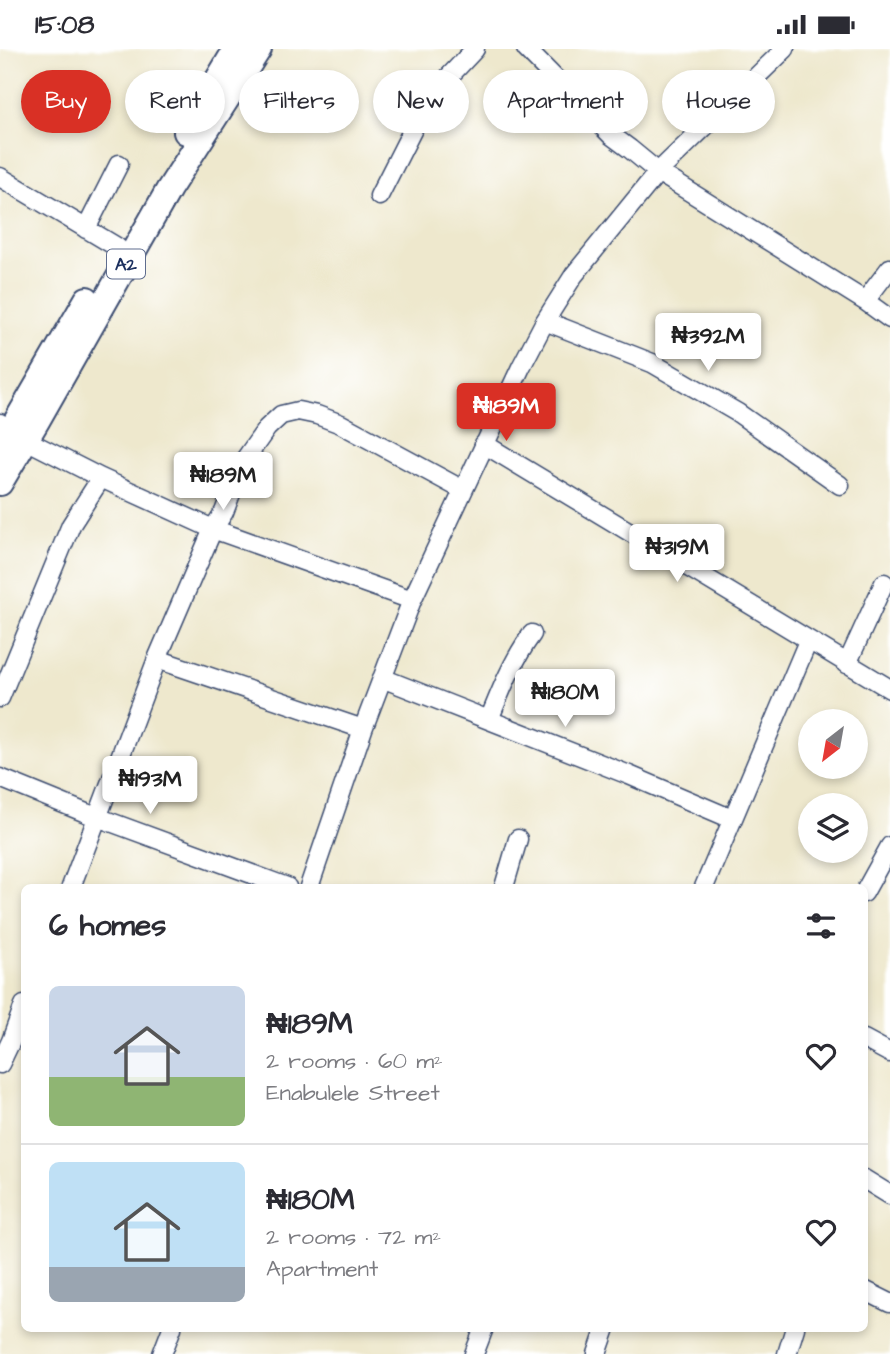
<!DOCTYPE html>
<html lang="en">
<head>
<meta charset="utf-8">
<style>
	:root { --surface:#fff; --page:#f2f2f3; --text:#2b2b33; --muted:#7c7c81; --line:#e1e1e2; --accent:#d93025 }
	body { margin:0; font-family:"Architects Daughter",sans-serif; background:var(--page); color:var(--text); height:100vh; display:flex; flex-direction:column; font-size:26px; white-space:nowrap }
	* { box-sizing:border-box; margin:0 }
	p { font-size:23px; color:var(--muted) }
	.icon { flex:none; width:38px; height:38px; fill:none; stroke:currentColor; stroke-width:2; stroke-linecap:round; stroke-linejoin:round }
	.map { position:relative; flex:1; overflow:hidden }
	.sheet { position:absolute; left:21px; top:835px; width:847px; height:448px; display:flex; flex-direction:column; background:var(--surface); border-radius:10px; box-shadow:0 4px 10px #0003 }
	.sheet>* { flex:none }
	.top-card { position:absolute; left:21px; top:21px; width:849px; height:63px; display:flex; gap:14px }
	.needle { width:46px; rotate:211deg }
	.fabs { position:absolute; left:798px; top:660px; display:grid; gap:14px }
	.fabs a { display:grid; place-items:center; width:70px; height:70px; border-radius:50%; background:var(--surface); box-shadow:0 4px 10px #0003; font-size:35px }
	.price { position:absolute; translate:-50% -60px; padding:0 16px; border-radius:7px; background:#fff; color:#222; font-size:23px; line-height:46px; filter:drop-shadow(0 2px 4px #0008) }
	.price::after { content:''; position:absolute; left:50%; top:42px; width:21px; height:16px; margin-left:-10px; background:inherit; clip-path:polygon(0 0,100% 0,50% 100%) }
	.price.active { background:var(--accent); color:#fff }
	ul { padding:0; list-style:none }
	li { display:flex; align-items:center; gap:21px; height:175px; padding:0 28px }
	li+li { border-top:2px solid var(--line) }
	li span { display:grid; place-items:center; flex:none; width:196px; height:140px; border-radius:10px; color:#555 }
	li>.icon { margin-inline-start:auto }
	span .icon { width:84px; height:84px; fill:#fffc; stroke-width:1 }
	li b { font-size:30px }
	h2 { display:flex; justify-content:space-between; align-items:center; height:84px; padding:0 28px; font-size:30px }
	.tag { padding:0 24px; border-radius:32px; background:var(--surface); box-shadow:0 4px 10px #0003; font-size:24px; line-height:63px }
	.tag.active { background:var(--accent); color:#fff }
	.status { display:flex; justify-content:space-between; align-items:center; height:49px; padding:0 35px; background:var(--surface); direction:ltr }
	.status svg { height:19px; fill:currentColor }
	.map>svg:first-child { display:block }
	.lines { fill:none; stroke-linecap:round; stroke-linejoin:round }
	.minor-casing { stroke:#3b4b6f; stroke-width:21 }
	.highway-casing { stroke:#3b4b6f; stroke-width:28 }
	.minor { stroke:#fff; stroke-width:18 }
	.highway { stroke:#fff; stroke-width:24 }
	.labels { text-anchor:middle; stroke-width:6; stroke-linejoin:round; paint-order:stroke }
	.shield { fill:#fff; stroke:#5f6d8e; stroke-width:2 }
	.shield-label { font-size:18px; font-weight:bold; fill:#1b2f5e }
</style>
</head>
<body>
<div class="status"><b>15:08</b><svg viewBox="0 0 49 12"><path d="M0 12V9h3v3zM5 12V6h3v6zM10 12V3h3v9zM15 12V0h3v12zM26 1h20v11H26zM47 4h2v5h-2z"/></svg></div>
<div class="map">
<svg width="890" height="1305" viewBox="0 0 890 1305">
	<rect width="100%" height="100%" fill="#fff"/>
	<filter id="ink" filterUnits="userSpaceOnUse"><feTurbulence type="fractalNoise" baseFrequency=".0143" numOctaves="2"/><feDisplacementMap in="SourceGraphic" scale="14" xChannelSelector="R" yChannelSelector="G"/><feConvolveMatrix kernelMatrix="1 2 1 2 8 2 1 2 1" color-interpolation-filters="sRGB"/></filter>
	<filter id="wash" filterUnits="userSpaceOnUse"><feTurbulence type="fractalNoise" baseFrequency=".00686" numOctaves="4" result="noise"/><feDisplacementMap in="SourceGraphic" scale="28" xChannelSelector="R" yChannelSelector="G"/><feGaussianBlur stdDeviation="1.57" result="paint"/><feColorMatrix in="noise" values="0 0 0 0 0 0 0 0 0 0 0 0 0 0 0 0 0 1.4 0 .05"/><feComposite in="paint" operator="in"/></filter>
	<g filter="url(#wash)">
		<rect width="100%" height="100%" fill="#eee8cd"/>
	</g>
	<g filter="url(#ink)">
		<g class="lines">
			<g class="minor-casing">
				<path id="minor" d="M 526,0 L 611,86 L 630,100 L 658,123 L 865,252 L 890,270
					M 0,128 L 117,198
					M 379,147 L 415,76 L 443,34 L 475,0
					M 86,180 L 119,115
					M 865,252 L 890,219
					M 545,272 L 652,314 L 738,364 L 840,436
					M 0,374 L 26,391 L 101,429 L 213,480 L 412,551
					M 484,395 L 890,640
					M 847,615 L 884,534
					M 382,629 L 629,726 L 732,770
					M 0,649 L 71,476 L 101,429
					M 489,671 C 501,641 513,611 532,585
					M 363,680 L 157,610 L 213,480 L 224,463 L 243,413 L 267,379 L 281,366 L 298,362 L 317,366 L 341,375 L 463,441
					M 0,729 L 86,764 L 287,838
					M 71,838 L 157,610
					M 309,838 L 363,680 L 412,551 L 521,318 L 545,272 L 574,226 L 658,123 L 785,0
					M 504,838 L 518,790
					M 704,838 L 808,592
					M 864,844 L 890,797
					M 864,990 L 890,1004
					M 0,1015 L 11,992 L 24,956
					M 864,1130 L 890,1146
					M 864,1241 L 890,1254
					M 162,1305 L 172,1279
					M 474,1305 L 484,1279
					M 597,1305 L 606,1279
					M 787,1305 L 795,1279"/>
			</g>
			<g class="highway-casing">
				<path id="highway" d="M 186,83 L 236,0
					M 0,400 L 87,250
					M 0,434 L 37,372 L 169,140 L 259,0"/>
			</g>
			<use href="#minor" class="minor"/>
			<use href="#highway" class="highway"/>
		</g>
	</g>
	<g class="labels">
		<rect class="shield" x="107" y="200.5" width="38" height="29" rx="5"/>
		<g class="shield-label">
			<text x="126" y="221">A2</text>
		</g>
	</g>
</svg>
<div class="fabs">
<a><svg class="needle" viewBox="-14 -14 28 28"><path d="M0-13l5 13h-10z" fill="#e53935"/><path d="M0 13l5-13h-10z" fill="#7c7c81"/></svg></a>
<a><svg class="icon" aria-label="layers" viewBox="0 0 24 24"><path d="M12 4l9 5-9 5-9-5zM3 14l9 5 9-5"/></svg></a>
</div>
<b class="price" style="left:708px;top:324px">₦392M</b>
<b class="price active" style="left:506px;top:394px">₦189M</b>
<b class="price" style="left:223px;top:463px">₦189M</b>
<b class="price" style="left:677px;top:535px">₦319M</b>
<b class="price" style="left:565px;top:680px">₦180M</b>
<b class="price" style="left:150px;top:767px">₦193M</b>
<div class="top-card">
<a class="tag active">Buy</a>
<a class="tag">Rent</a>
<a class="tag">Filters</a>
<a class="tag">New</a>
<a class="tag">Apartment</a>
<a class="tag">House</a>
</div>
<section class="sheet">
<h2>6 homes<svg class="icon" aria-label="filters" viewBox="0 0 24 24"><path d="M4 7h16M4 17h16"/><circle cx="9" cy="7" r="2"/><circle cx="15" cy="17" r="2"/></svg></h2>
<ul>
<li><span style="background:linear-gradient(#c9d6e8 65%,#8fb573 0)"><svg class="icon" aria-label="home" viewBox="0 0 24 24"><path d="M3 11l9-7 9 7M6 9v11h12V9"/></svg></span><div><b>₦189M</b><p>2 rooms · 60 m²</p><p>Enabulele Street</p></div><svg class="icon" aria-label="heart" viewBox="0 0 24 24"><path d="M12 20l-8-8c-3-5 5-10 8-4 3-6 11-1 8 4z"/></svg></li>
<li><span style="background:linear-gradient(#bfe0f5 75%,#9aa5b1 0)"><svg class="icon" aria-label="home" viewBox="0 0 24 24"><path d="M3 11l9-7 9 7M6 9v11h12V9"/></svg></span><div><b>₦180M</b><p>2 rooms · 72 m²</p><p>Apartment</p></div><svg class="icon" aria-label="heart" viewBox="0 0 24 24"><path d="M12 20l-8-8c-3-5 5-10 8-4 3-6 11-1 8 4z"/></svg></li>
</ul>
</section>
</div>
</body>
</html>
